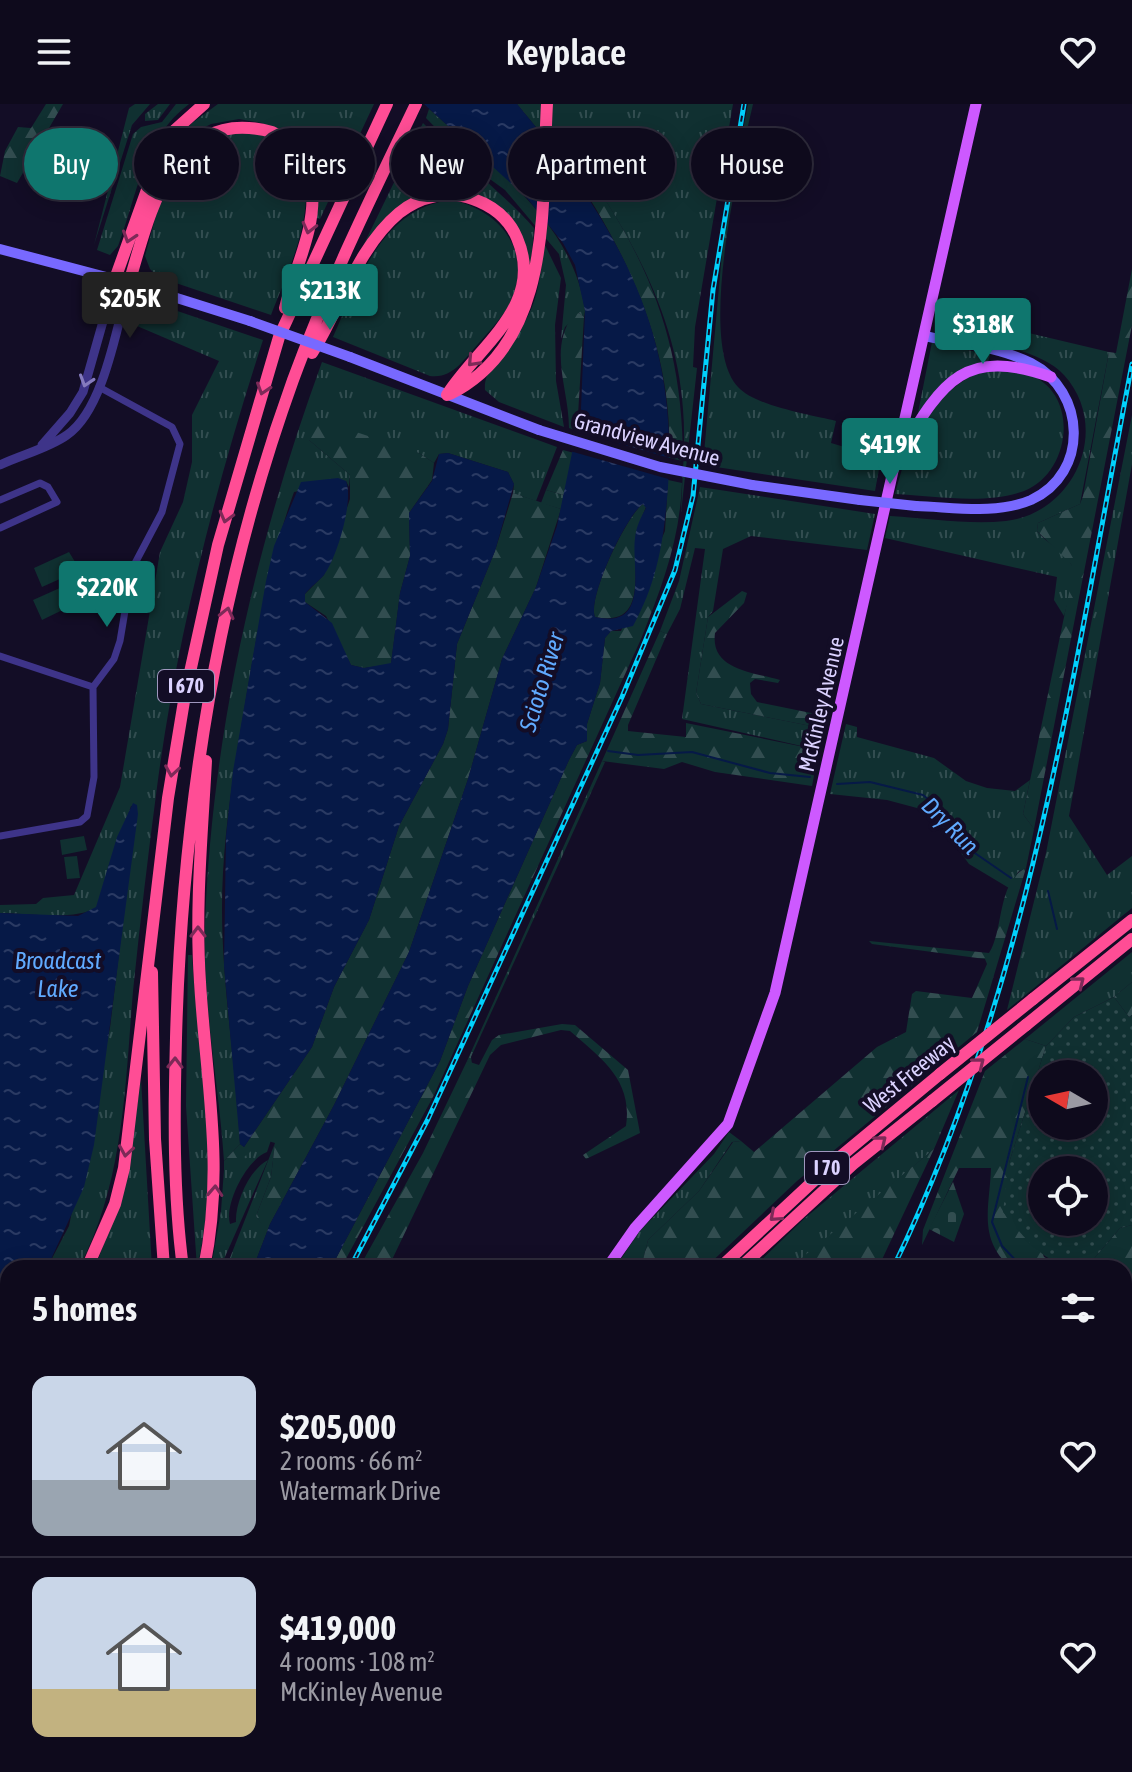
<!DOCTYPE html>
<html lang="en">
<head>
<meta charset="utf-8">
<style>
	:root { --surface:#0e0a1c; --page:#171325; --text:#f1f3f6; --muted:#9b9aa3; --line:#2e2b3b; --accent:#0f766e }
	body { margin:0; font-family:"Asap Condensed",sans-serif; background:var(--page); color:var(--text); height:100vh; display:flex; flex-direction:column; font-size:30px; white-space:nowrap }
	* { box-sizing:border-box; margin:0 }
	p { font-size:26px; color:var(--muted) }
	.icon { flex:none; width:44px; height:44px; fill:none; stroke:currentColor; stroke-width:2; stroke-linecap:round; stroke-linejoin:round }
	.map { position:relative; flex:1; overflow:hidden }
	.sheet { position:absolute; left:0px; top:1156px; width:1132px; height:512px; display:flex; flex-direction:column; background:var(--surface); border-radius:24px 24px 0 0; box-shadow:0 4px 20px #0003,0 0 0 2px var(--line) }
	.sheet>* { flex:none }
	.banner { position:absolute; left:24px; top:24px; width:1084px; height:72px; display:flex; gap:16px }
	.needle { width:52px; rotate:279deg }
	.buttons { position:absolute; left:1028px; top:956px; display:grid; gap:16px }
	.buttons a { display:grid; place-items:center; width:80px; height:80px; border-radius:50%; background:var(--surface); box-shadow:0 4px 20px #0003,0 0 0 2px var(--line); font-size:40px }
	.price { position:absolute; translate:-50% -68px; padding:0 18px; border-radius:8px; background:var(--accent); color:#fff; font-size:26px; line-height:52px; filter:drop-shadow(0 2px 4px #0008) }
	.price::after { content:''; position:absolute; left:50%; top:48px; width:24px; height:18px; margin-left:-12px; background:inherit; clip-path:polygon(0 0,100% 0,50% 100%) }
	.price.selected { background:#222; color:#fff }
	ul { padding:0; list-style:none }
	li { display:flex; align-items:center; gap:24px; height:200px; padding:0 32px }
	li+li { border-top:2px solid var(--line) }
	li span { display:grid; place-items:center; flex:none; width:224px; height:160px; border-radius:16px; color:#555 }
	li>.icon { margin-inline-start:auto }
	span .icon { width:96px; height:96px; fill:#fffc; stroke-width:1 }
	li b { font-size:34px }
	h2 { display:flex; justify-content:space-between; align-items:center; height:96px; padding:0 32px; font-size:34px }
	.chip { padding:0 28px; border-radius:36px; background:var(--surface); box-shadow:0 4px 20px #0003,0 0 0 2px var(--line); font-size:28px; line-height:72px }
	.chip.selected { background:var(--accent); color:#fff }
	header { display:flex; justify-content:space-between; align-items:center; height:104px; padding:0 32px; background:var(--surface); font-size:36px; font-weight:600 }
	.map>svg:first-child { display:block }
	.grass { fill:url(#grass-tufts) }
	.forest { fill:url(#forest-firs) }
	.cemetery { fill:url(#cemetery-stones) }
	.park { fill:url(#park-dots); fill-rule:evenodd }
	.pitch { fill:#103031 }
	.water { fill:url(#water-ripples); fill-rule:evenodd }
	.pier { fill:#130d26 }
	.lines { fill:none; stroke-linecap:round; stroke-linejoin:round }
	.stream { stroke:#061947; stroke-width:2 }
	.minor { stroke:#3e3489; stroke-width:7 }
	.tertiary { stroke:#3e3489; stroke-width:9 }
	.secondary { stroke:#7869ff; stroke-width:10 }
	.primary { stroke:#cd59ff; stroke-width:11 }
	.motorway { stroke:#ff4d95; stroke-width:12 }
	.rail-casing { stroke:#00d1fd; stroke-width:5 }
	.rail { stroke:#130d26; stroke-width:2; stroke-dasharray:6; stroke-linecap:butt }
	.secondary-bridge { stroke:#7869ff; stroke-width:10 }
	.motorway-bridge { stroke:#ff4d95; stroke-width:12 }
	.oneway { stroke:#7d2a58 }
	.oneway2 { stroke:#857bbe }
	.labels { text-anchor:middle; stroke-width:8; stroke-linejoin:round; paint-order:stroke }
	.shield { fill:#130d26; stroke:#9f97be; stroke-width:2 }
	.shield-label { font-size:20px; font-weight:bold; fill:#dbd2ff }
	.street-label { font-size:22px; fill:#dbd2ff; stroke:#130d26 }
	.water-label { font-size:24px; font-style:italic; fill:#60aaff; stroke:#130d26 }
</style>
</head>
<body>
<header><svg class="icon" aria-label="menu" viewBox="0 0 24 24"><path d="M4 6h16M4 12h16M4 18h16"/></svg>Keyplace<svg class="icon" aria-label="heart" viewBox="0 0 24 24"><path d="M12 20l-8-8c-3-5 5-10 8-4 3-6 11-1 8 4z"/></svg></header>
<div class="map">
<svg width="1132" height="1668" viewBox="0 0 1132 1668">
	<defs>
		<pattern id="grass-tufts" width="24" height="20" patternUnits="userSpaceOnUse" patternTransform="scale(2)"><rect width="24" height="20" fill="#103031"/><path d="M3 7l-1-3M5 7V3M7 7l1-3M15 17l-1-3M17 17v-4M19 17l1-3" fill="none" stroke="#324d50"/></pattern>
		<pattern id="forest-firs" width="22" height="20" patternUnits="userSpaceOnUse" patternTransform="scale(2)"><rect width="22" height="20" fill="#103031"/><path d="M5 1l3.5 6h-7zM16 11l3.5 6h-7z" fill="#324d50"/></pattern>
		<pattern id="cemetery-stones" width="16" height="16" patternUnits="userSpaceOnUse" patternTransform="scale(2)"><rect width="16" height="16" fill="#103031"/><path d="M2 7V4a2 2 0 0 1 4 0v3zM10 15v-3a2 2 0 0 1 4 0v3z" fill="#324d50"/></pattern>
		<pattern id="park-dots" width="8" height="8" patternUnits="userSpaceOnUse" patternTransform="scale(2)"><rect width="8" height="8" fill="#103031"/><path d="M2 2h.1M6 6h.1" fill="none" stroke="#324d50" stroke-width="1.8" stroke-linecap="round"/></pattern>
		<pattern id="water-ripples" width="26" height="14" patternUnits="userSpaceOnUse" patternTransform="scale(2)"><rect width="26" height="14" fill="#061947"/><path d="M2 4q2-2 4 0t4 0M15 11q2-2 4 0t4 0" fill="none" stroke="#2a3a63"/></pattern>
	</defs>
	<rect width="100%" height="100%" fill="#130d26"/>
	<path class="grass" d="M 135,0 L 150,0 L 132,21 L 94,141 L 129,4 Z
		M 158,0 L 170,0 L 158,16 L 145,17 L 145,10 Z
		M 176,0 L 189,0 C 143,34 137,92 118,142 L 110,151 L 97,146 L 133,30 L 141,23 L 162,18 Z
		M 218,0 L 374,0 L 320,115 L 316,114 L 317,84 L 275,25 L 262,19 L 239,15 L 211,20 L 187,32 L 169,52 L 166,50 L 192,19 Z
		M 517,0 L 733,0 L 695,223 L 693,263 L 697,264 L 681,409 C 682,375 686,339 683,305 C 677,215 632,132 581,60 L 569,63 Z
		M 748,0 L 753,0 C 740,57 696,239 738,283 C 755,302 811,311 836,317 L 831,339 L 881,354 L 875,387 L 703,361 L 724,127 Z
		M 429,5 C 492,62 573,118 585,207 L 584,213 L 579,209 L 565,223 L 561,235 L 566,181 L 559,150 L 505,86 L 476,65 L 426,14 Z
		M 423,19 C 459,56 500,86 534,124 L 530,173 L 506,111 L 434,87 L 363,142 Z
		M 218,28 C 233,29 254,27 267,32 C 341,62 290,161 271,211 L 158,173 L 150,165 L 145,152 L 162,89 L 178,56 Z
		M 451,96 C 501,106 535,149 509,201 C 501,215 489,227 478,240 C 464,255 453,275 430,272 L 333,233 C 358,177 382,104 451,96 Z
		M 544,139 L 561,174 L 555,221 L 556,277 L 564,323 L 499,298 L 485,286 C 483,259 516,235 528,212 C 540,189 541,163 544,139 Z
		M 145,196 L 263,236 C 216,381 177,531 157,683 C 148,751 140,819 133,887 C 125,983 124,1077 79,1164 L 47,1164 L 69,1122 L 110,924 L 137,701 L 131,702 L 97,803 C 78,817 25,809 0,809 L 0,801 L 36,800 L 43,794 L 74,791 L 120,683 L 160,448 L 183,398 L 192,358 L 192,311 L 219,257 L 123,216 L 133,199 L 135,202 L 136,197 Z
		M 939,208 L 1109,248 L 1080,400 L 1038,419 L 1037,427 C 1046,439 1064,447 1071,460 C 1078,472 1067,499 1064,512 L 1054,496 L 1057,473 L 885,434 L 890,412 C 928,414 968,421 1006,417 C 1075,409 1112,324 1064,271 C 1032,236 945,240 939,208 Z
		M 932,238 L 990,251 L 988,258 L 975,261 L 917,314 Z
		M 322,258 L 557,343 L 536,397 L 513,389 L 514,380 L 508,368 L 448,349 L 439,350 L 434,359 L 419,349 L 309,336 L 350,371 L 349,383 L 346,377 L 294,388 C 270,454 259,519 247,588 C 235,660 222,732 222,805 C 222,883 236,962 240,1040 L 224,1057 C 219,979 202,899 205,821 C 212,628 256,439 322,258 Z
		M 986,264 C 999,266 1016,265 1028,270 C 1081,289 1071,369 1024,387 C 986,401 935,392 895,390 C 911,330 928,292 986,264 Z
		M 1132,311 L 1132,360 L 1069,712 L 1107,771 L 1132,752 L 1132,804 L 1007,906 L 1046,749 Z
		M 700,383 L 875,410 L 867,446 L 751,432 L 723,445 L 713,507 L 708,513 L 696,589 L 701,600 L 816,623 L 820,614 L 816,610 L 829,614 L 819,646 L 682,615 L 705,445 L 695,444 L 680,505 L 667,530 L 660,527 L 679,477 Z
		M 546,386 L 564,391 L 561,405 L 541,399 Z
		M 846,620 L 857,623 L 857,633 L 934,654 L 966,677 L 987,684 L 1015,687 L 1030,676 L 1023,710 L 1034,725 L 1026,764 L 1018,768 L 1009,784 L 969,760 L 940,720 L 917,704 L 887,696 L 830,690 Z
		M 602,657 L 605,658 L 471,953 L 472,960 L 467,957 Z
		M 1132,848 L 1132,878 L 1114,893 L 1074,913 L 1046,942 L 1025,935 Z
		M 188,851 L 192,851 C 198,956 222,1059 197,1164 L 186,1002 Z
		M 141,975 L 152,1164 L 95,1164 L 126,1079 Z
		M 959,986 L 934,1045 L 792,1164 L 753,1164 L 805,1114 Z
		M 729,1028 L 741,1037 L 732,1038 L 699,1087 L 648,1136 L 641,1164 L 615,1164 L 639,1128 L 714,1050 Z
		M 265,1035 L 271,1036 L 267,1048 C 247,1055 224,1100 230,1120 L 236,1118 C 235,1098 250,1065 268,1056 L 220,1164 L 211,1164 L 221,1107 L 224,1066 Z
		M 275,1039 L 271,1073 L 256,1112 L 262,1120 L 270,1120 L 253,1164 L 226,1164 Z
		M 8,1219 L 8,1256 L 0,1263 L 0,1228 Z
		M 1132,1221 L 1132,1301 C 1118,1276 1123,1247 1132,1221 Z
		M 8,1274 L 8,1310 L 0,1316 L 0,1281 Z
		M 1124,1421 L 1132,1423 L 1132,1668 L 992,1668 L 995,1660 L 1124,1660 Z
		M 275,1660 L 352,1660 L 347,1668 L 265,1668 Z
		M 397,1660 L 521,1660 L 517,1668 L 400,1668 Z
		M 662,1660 L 926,1660 L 923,1668 L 661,1668 Z"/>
	<path class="forest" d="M 46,0 L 63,0 L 17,79 L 0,72 L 5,47 L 18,23 L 31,24 Z
		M 573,59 L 581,60 C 649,155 683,239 683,357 L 669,354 C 674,247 628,149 569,63 Z
		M 1132,165 L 1132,221 L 1034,725 L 1023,710 L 1073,470 L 1071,460 L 1037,427 L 1038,419 L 1080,400 L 1083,392 L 1109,248 L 1116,249 Z
		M 579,209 L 584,213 L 577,327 L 569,324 C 569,284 548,247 573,211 Z
		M 317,315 L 419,349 L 434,359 L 432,376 L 409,409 L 410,452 L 400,489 L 391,560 L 364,564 L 351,561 L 326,512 L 305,498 L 305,490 L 324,471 L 350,395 L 350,371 L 309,336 L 310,322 Z
		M 563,346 L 574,349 L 564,391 L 546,386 Z
		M 668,376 L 682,379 C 680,435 662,483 641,535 L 434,991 L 341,1164 L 331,1164 L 440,957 L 468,882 L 569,656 L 577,641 L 587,637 L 587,620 L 600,579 L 605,534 L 611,527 L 621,527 L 665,427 Z
		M 513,389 L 561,405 L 536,483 L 502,555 L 468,675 L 409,848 L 334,1001 L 270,1120 L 262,1121 L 256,1112 L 271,1073 L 275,1039 L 265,1036 L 228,1066 L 224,1066 L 224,1057 L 240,1040 L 244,1043 L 312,943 L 334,883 L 369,816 L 399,722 L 443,640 L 448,625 L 457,540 L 495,447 Z
		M 643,400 L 646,403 C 640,416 635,432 635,447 C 635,477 643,523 595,513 C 587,494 627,411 643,400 Z
		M 742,487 L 747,489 L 744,499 L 715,529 C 710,566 753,568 780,576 L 778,579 L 755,575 L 750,579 L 751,590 L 757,598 L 816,610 L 820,614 L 816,623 L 701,600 L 696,589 L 708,513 Z
		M 660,527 L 667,530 L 628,621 L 628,627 L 686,633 L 686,619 L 819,646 L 812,682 L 715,668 L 682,658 L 664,665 L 602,657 Z
		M 1026,764 L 977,928 L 797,1077 L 705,1164 L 641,1164 L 648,1136 L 699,1087 L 733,1038 L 741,1037 L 754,1048 L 877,943 L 906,928 L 912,890 L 916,887 L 972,894 L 987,860 L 985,855 L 872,840 L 869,837 L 989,849 C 1004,826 997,777 1026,764 Z
		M 1132,878 L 1132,911 L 1129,913 L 1114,893 Z
		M 562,920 L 575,921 L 628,966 L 640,1029 L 586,1055 L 583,1051 L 626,1022 C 633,976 601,954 570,927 L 561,926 L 501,941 L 490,951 L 388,1164 L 359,1164 L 423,1049 L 467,957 L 479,961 L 492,936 L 499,931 Z
		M 1025,935 L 1046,942 L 1009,1059 L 1044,1153 L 1065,1164 L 1011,1164 C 977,1134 990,1102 991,1064 L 959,1064 L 922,1141 L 923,1126 L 985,967 Z
		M 934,1045 L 878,1164 L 792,1164 L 804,1152 Z
		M 1132,1121 L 1132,1221 L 1124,1244 L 1124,1164 L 1086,1164 L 1120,1124 Z
		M 1124,1286 L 1132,1301 L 1132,1410 L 1124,1409 Z
		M 521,1660 L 605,1660 L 600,1668 L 517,1668 Z
		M 938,1660 L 995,1660 L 992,1668 L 936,1668 Z"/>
	<path class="cemetery" d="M 953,1078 L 964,1110 L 954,1138 L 929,1125 Z"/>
	<path class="park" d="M 1114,893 L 1129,913 L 1132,911 L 1132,1121 L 1120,1124 L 1086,1164 C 1045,1164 1028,1137 1003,1108 L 1009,1059 L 1046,942 L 1074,913 ZM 1042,970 L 1094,970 L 1094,1022 L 1042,1022 ZM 1042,1066 L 1094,1066 L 1094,1118 L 1042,1118 Z"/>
	<path class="pitch" d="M 69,448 L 80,466 L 42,483 L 34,464 Z
		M 71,479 L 79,498 L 42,516 L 33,496 Z
		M 84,732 L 87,746 L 62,751 L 60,736 Z
		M 77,752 L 80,774 L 67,775 L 64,753 Z"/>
	<path class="water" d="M 424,0 L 517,0 C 615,118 679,224 668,383 C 664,434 658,477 633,522 L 611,527 L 605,534 L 600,579 L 587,620 L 587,637 L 577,641 L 569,656 L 468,882 L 440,957 L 331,1164 L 253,1164 L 270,1120 L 334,1001 L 409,848 L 468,675 L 502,555 L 536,483 L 557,422 L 581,305 L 585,207 L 575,161 L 563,139 L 527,94 ZM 643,400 L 646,404 C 641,413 636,423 635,434 C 631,462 651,526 595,513 C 587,495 626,411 643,400 Z
		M 448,349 L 508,368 L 514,380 L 495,447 L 457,540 L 448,625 L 443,640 L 399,722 L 369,816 L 334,883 L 312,943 L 244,1043 L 240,1040 L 224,862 L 226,732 L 233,667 L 266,477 L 274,442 L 301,378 L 338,374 L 346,377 C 354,396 337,454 324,471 C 318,478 311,482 305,490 L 305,498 L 332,519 L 351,561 L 364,564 L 391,559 L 400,489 L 410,452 L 409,409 L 432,377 L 439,350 Z
		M 133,699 L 137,701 L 138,710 L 94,1041 L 84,1083 L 47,1164 L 8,1164 L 8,1219 L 0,1228 L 0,809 L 78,812 L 96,803 L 117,733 Z
		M 8,1310 L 8,1379 L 0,1384 L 0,1316 Z
		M 8,1450 L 8,1643 L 0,1650 L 0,1455 Z"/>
	<path class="pier" d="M 573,326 L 673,355 L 672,376 L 570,347 Z"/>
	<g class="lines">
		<path class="stream" d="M 608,647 L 638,651 L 692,648 L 770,669 L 810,673
			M 837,680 L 870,678 L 923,691 L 940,705 L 969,745 L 1011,774
			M 1048,787 L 1057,825
			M 1023,1164 L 1002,1142 L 992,1118 L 1028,973
			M 974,1668 L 975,1660"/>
		<path class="minor" d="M 0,396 L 40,379 L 48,383 L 57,398 L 0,424
			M 0,552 L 93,583
			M 0,732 L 80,718 L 87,712 L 94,673 L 93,583 L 114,555 L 120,537 L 132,465 L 162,408 L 180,340 L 172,323 L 99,283"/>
		<path class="tertiary" d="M 42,341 L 70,309 L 83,288 L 115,175
			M 0,361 C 21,351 49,344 67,331 C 104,306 117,221 129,179
			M 387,1660 L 389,1668"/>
		<path class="secondary" d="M 0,145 L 129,179 L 250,217
			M 350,253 L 539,326
			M 752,381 L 860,396
			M 916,402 C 953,403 996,411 1031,396 C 1090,369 1086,287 1031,259 C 999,243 959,239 924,232"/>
		<path class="primary" d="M 902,346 C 943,276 966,243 1051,273
			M 607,1164 L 635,1124 L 728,1020 L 775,889 L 976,0
			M 133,1668 L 145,1660"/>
		<path class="motorway" d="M 115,175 L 162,44 L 175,26 L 204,0
			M 129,179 C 149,113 171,0 272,28 C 294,38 310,61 312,85 C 316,126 294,165 285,204
			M 312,249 C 340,205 357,144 399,109 C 420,92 448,86 473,95 C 493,102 509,115 517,134 C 546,201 478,242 447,291
			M 450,290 C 555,237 541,99 547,0
			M 152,868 L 155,1035 L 164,1164
			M 1033,895 L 1132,816
			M 1026,921 L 1132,835
			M 87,1164 L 115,1100 L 124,1064 L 168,694 L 185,591 L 218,441 L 279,233 L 387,0
			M 183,1164 C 173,1089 174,1010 176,934 C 182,712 217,486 293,276 C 328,181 372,91 416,0
			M 204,1164 C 225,1063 206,978 200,878 C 195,804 202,731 206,657
			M 720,1164 L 835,1057 L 940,970
			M 740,1164 L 853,1060 L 932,997
			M 0,1270 L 8,1263
			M 0,1409 L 8,1405
			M 208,1668 L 209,1660
			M 227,1668 L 228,1660
			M 256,1668 L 266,1660
			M 356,1668 L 361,1660"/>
		<g class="rail-casing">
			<path id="rail" d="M 350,1164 L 428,1015 L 622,593 L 675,466 L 693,392 L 713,186 L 744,0
				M 893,1164 C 1031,881 1073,566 1132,260
				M 14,1668 L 23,1660
				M 617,1668 L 622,1660
				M 644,1668 L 646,1660"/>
		</g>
		<use href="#rail" class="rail"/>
		<path class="secondary-bridge" d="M 250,217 L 350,253
			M 539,326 L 660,363 L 752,381
			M 860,396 L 916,402"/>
		<path class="motorway-bridge" d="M 940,970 L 1033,895
			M 932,997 L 1026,921"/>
	</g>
	<defs><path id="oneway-chevron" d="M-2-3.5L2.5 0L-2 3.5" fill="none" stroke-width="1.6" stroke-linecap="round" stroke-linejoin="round" transform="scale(2)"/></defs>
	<g class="oneway">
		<use href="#oneway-chevron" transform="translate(309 124) rotate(104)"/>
		<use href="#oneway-chevron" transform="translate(129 133) rotate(108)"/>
		<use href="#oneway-chevron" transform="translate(473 257) rotate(133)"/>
		<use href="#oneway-chevron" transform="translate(263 285) rotate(108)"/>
		<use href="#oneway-chevron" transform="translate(226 413) rotate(105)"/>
		<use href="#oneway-chevron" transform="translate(227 509) rotate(-77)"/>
		<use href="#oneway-chevron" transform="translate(172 667) rotate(99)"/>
		<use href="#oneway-chevron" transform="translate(198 828) rotate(-90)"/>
		<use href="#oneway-chevron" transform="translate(1079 878) rotate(-39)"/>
		<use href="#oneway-chevron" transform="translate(175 959) rotate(-89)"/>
		<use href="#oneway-chevron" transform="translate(979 959) rotate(-39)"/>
		<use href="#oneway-chevron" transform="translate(881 1037) rotate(-39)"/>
		<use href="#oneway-chevron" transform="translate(126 1047) rotate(99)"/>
		<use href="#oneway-chevron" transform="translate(215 1087) rotate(-87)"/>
		<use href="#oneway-chevron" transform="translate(775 1112) rotate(138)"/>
	</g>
	<use class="oneway2" href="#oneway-chevron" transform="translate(86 277) rotate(108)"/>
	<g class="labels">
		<g class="shield">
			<rect x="158" y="566" width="56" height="32" rx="6"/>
			<rect x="805" y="1048" width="44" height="32" rx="6"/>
		</g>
		<g class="shield-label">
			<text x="186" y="589">I 670</text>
			<text x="827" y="1071">I 70</text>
		</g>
		<g class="street-label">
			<text transform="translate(647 335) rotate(15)" y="8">Grandview Avenue</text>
			<text transform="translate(821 600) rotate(-77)" y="8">McKinley Avenue</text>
			<text transform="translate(909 970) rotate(-39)" y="8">West Freeway</text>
		</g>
		<g class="water-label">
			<text transform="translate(542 578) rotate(-73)" y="8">Scioto River</text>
			<text transform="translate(950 722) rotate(45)" y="8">Dry Run</text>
			<text x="58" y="865">Broadcast<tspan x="58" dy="28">Lake</tspan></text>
		</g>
	</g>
</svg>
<div class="buttons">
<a><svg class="needle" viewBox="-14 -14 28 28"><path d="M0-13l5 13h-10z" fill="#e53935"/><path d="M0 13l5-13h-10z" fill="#9b9aa3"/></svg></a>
<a><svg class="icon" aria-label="locate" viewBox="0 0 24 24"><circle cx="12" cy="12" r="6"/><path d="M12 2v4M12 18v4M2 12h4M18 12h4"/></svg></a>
</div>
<b class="price" style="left:330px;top:228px">$213K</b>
<b class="price selected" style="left:130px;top:236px">$205K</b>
<b class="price" style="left:983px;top:262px">$318K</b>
<b class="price" style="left:890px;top:382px">$419K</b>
<b class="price" style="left:107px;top:525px">$220K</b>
<div class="banner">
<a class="chip selected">Buy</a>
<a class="chip">Rent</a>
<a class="chip">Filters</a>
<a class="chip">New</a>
<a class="chip">Apartment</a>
<a class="chip">House</a>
</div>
<section class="sheet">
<h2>5 homes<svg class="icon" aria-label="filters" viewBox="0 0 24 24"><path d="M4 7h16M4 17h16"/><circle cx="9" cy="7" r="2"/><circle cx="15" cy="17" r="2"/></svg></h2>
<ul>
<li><span style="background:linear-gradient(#c9d6e8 65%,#9aa5b1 0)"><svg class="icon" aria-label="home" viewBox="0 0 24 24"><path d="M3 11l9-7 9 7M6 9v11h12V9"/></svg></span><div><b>$205,000</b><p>2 rooms · 66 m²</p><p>Watermark Drive</p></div><svg class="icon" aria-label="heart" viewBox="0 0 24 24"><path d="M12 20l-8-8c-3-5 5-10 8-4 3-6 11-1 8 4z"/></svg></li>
<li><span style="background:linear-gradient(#c9d6e8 70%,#c2b280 0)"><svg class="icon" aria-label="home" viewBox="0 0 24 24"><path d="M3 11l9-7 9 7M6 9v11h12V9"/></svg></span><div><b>$419,000</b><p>4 rooms · 108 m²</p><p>McKinley Avenue</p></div><svg class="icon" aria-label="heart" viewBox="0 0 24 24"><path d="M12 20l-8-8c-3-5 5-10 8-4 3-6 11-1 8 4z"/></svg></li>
</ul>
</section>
</div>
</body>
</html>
